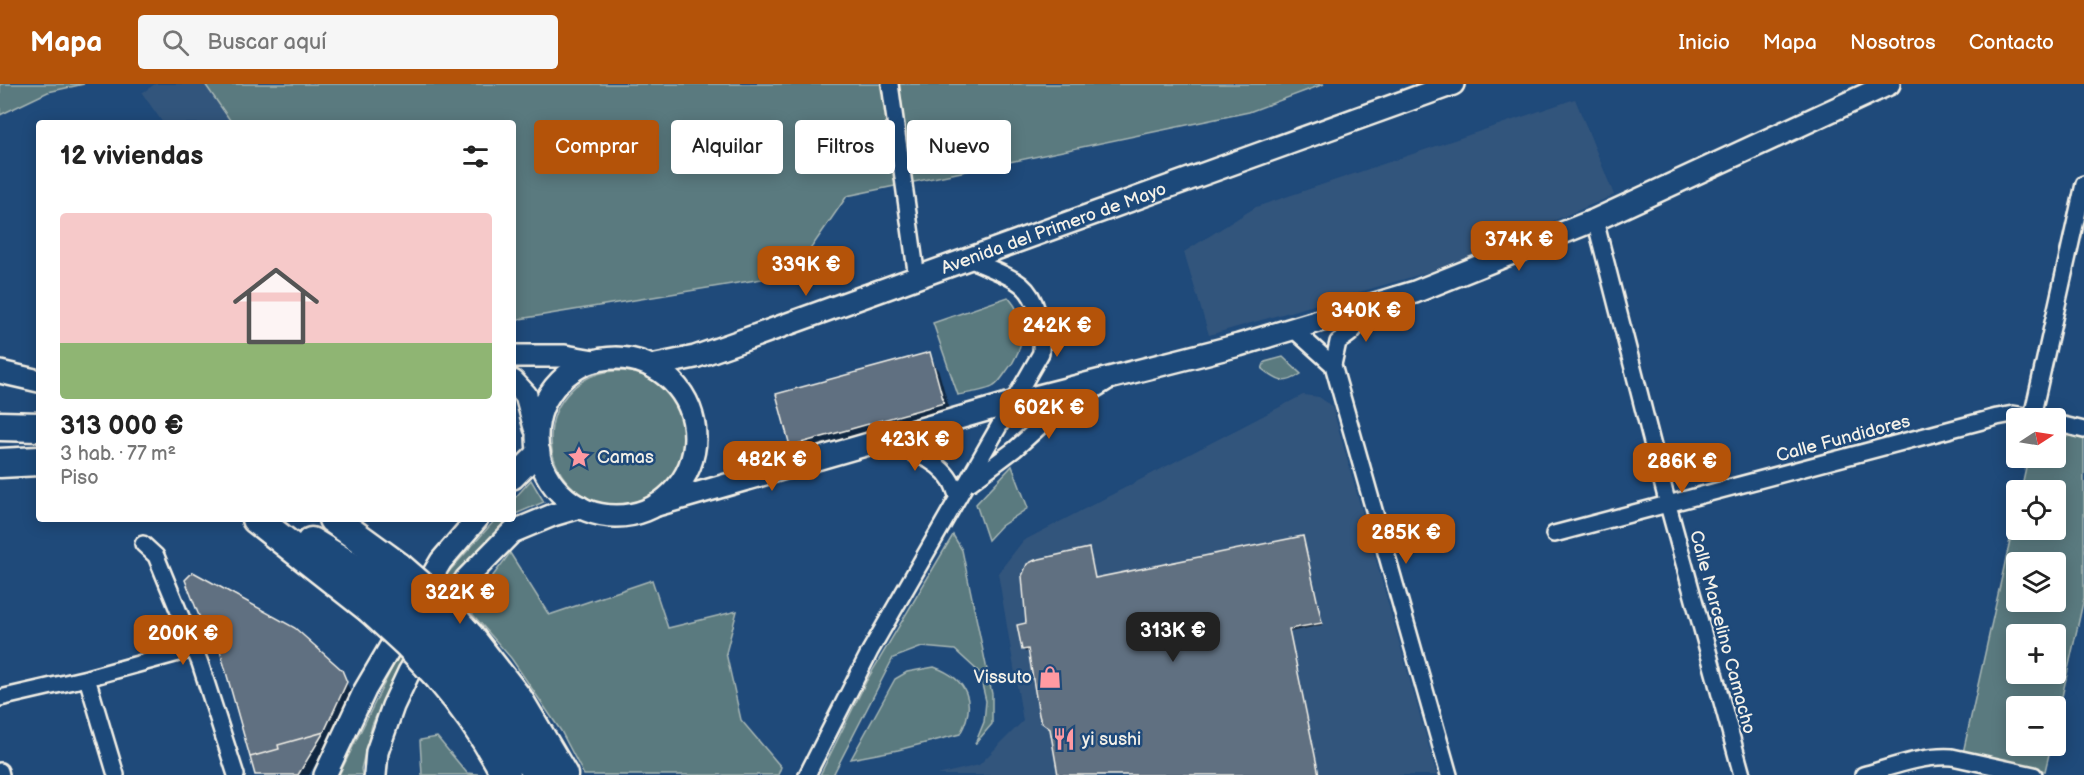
<!DOCTYPE html>
<html lang="es">
<head>
<meta charset="utf-8">
<style>
	:root { --surface:#fff; --page:#f6f6f6; --text:#222; --muted:#767676; --accent:#b45309 }
	body { margin:0; font-family:"Balsamiq Sans",sans-serif; background:var(--page); color:var(--text); height:100vh; display:flex; flex-direction:column; font-size:22px; white-space:nowrap }
	* { box-sizing:border-box; margin:0 }
	p { font-size:20px; color:var(--muted) }
	.icon { flex:none; width:33px; height:33px; fill:none; stroke:currentColor; stroke-width:2; stroke-linecap:round; stroke-linejoin:round }
	.map { position:relative; flex:1; overflow:hidden }
	.side { position:absolute; left:36px; top:36px; width:480px; height:402px; display:flex; flex-direction:column; background:var(--surface); border-radius:6px; box-shadow:0 3px 15px #0003 }
	.side>* { flex:none }
	.guide { position:absolute; left:534px; top:36px; width:570px; height:54px; display:flex; gap:12px }
	.needle { width:39px; rotate:78deg }
	.controls { position:absolute; left:2006px; top:324px; display:grid; gap:12px }
	.controls a { display:grid; place-items:center; width:60px; height:60px; border-radius:6px; background:var(--surface); box-shadow:0 3px 15px #0003; font-size:30px }
	.price { position:absolute; translate:-50% -51px; padding:0 14px; border-radius:12px; background:var(--accent); color:#fff; font-size:20px; line-height:39px; filter:drop-shadow(0 2px 3px #0008) }
	.price::after { content:''; position:absolute; left:50%; top:36px; width:18px; height:14px; margin-left:-9px; background:inherit; clip-path:polygon(0 0,100% 0,50% 100%) }
	.price.selected { background:#222; color:#fff }
	ul { padding:0; list-style:none }
	li { display:grid; align-content:center; gap:12px; height:318px; padding:0 24px }
	li span { display:grid; place-items:center; height:186px; border-radius:6px; color:#555 }
	li>.icon { margin-inline-start:auto }
	span .icon { width:108px; height:108px; fill:#fffc; stroke-width:1 }
	li b { font-size:26px }
	h2 { display:flex; justify-content:space-between; align-items:center; height:72px; padding:0 24px; font-size:26px }
	.tag { padding:0 21px; border-radius:6px; background:var(--surface); box-shadow:0 3px 15px #0003; font-size:21px; line-height:54px }
	.tag.selected { background:var(--accent); color:#fff }
	header { display:flex; align-items:center; gap:36px; box-sizing:border-box; height:84px; padding:0 30px; background:var(--accent); color:#fff }
	header strong { font-size:28px }
	nav { display:flex; gap:33px; margin-inline-start:auto; font-size:21px }
	.search { width:420px; height:54px; background:var(--page); display:flex; align-items:center; gap:15px; box-sizing:border-box; padding:0 21px; border-radius:6px; color:var(--muted); font-size:22px }
	.map>svg:first-child { display:block }
	.built { fill:#33557c }
	.green { fill:#5a7a7f; stroke:#a7b6b4; stroke-width:1.5; fill-rule:evenodd }
	.shadow { fill:#0007 }
	.building { fill:#617081; stroke:#f4f1e8; stroke-width:1.5 }
	.lines { fill:none; stroke-linecap:round; stroke-linejoin:round }
	.street-casing { stroke:#f4f1e8; stroke-width:20 }
	.secondary-casing { stroke:#f4f1e8; stroke-width:26 }
	.highway-casing { stroke:#f4f1e8; stroke-width:33 }
	.street { stroke:#1f4a7a; stroke-width:15 }
	.secondary { stroke:#1f4a7a; stroke-width:21 }
	.highway { stroke:#1f4a7a; stroke-width:28 }
	.highway-bridge-casing { stroke:#f4f1e8; stroke-width:33; stroke-linecap:butt }
	.highway-bridge { stroke:#1f4a7a; stroke-width:28 }
	.labels { text-anchor:middle; stroke-width:5; stroke-linejoin:round; paint-order:stroke }
	.street-label { font-size:18px; fill:#f4f1e8; stroke:#1f4a7a }
	.poi-label { font-size:18px; fill:#f4f1e8; stroke:#1f4a7a; text-anchor:start }
</style>
</head>
<body>
<header>
<strong>Mapa</strong>
<div class="search"><svg class="icon" aria-label="search" viewBox="0 0 24 24"><circle cx="10" cy="10" r="6"/><path d="M15 15l6 6"/></svg>Buscar aquí</div>
<nav><a>Inicio</a><a>Mapa</a><a>Nosotros</a><a>Contacto</a></nav>
</header>
<div class="map">
<svg width="2084" height="691" viewBox="0 0 2084 691">
	<rect width="100%" height="100%" fill="#1f4a7a"/>
	<filter id="ink" filterUnits="userSpaceOnUse"><feTurbulence type="fractalNoise" baseFrequency=".0167" numOctaves="2"/><feDisplacementMap in="SourceGraphic" scale="12" xChannelSelector="R" yChannelSelector="G"/><feConvolveMatrix kernelMatrix="1 2 1 2 8 2 1 2 1" color-interpolation-filters="sRGB"/></filter>
	<g filter="url(#ink)">
		<path class="built" d="M 155,0 L 205,0 L 232,39 L 163,39 L 142,9 Z
			M 1575,15 L 1614,111 L 1443,184 L 1209,251 L 1184,168 L 1256,123 Z
			M 1303,311 L 1319,313 L 1332,322 L 1437,691 L 937,691 L 979,681 L 1023,637 L 998,489 L 1023,457 Z"/>
		<path class="green" d="M 0,0 L 84,0 L 48,8 L 0,31 Z
			M 205,0 L 1324,0 L 1249,28 L 847,112 L 793,190 L 513,236 L 513,39 L 232,39 Z
			M 1008,213 C 1029,236 1025,265 1006,288 C 1003,292 999,299 994,302 C 987,307 967,309 958,311 L 933,239 Z
			M 1283,273 L 1301,290 C 1283,302 1278,297 1262,285 L 1265,278 Z
			M551 354a67 67 0 1 1 134 0a67 67 0 1 1-134 0Z
			M 2055,348 L 2084,354 L 2084,514 L 2055,644 L 2055,622 L 2016,622 L 2016,662 L 2051,662 L 2045,687 L 1963,669 L 2016,429 L 2016,446 L 2055,446 L 2055,406 L 2021,406 L 2028,374 L 2055,374 ZM 2016,478 L 2055,478 L 2055,518 L 2016,518 ZM 2016,550 L 2055,550 L 2055,590 L 2016,590 Z
			M 1012,382 L 1028,424 L 1001,442 L 988,456 L 976,420 Z
			M 531,396 L 544,418 L 513,431 L 513,416 Z
			M 496,435 L 507,435 L 452,495 L 395,590 L 372,641 L 361,685 L 362,691 L 339,691 L 394,580 L 446,491 Z
			M 953,451 L 962,466 L 992,610 L 992,640 L 975,660 L 984,638 L 986,617 L 979,588 L 955,566 L 922,563 L 893,574 L 833,691 L 820,691 L 867,596 Z
			M 510,469 L 549,531 L 652,496 L 668,544 L 737,527 L 726,569 L 741,636 L 781,683 L 778,691 L 584,691 L 561,647 L 511,574 L 468,525 Z
			M 934,583 C 968,595 977,619 960,650 L 898,666 L 851,675 L 895,595 L 907,588 Z
			M 437,653 L 467,689 L 486,691 L 422,691 L 420,656 Z"/>
		<path class="shadow" d="M 929,270 L 939,288 L 953,337 L 801,379 L 791,361 Z
			M 1304,456 L 1322,541 L 1290,548 L 1030,567 L 1025,568 L 1023,565 L 1027,541 L 1095,495 Z
			M 204,542 L 341,587 L 353,612 L 330,660 L 326,662 L 309,691 L 257,691 L 219,559 L 212,555 Z"/>
		<path class="building" d="M 930,268 L 944,319 L 790,362 L 776,310 Z
			M 1303,452 L 1322,539 L 1289,545 L 1319,691 L 1058,691 L 1050,645 L 1041,638 L 1039,631 L 1028,565 L 1022,566 L 1017,541 L 1026,539 L 1022,492 L 1027,480 L 1035,476 L 1089,464 L 1095,494 Z
			M 193,488 L 295,544 L 342,586 L 347,598 L 324,648 L 278,661 L 279,665 L 250,673 L 215,549 L 203,542 L 185,496 Z
			M 324,648 L 298,691 L 255,691 L 250,673 L 279,665 L 278,661 Z"/>
		<g class="lines">
			<g class="street-casing">
				<path id="street" d="M 890,0 L 917,194
					M 1595,136 L 1668,421 L 1742,691
					M 1360,226 C 1357,245 1355,248 1338,258 L 1333,281 L 1449,691
					M 1293,245 L 1333,281
					M 2032,333 L 2084,100
					M 2055,339 L 2084,346
					M 877,359 C 902,364 937,373 951,397 C 954,402 956,409 958,414
					M 971,398 L 1015,365 L 1048,335 L 1106,299
					M 1554,450 L 1997,333 L 2013,330 L 2038,334
					M 143,460 L 156,472 L 200,579 L 236,691
					M 87,594 L 116,691
					M 0,614 L 87,594 L 193,565
					M 0,687 L 1,691
					M 807,691 L 870,567 L 1041,269 C 1042,245 1040,211 1016,197 C 1002,188 984,182 969,175
					M 1863,691 C 1892,683 1922,671 1952,673 L 2034,691"/>
			</g>
			<g class="secondary-casing">
				<g id="secondary">
					<path d="M 513,272 L 565,272 L 594,277"/>
					<circle cx="616" cy="353" r="79"/>
					<path id="s1" d="M 651,282 L 695,273 L 749,254 L 1453,0"/>
					<path d="M 0,288 L 39,297"/>
					<path d="M 513,297 L 526,311 L 535,344"/>
					<path d="M 513,394 L 539,368"/>
					<path d="M 657,421 L 1011,319 L 1239,261 L 1415,208 L 1595,136 L 1889,0"/>
					<path d="M 325,691 L 365,606 L 441,477 L 477,435"/>
					<path d="M 375,691 L 377,668 L 393,622 L 409,588 L 466,495 L 512,448 L 553,431 L 580,423"/>
				</g>
			</g>
			<g class="highway-casing">
				<path id="highway" d="M 0,342 L 39,343
					M 0,379 L 39,377
					M 256,435 L 369,524
					M 333,435 L 399,483
					M 311,458 L 384,503
					M 469,552 L 518,615 L 563,691
					M 455,572 L 495,620 L 538,691
					M 439,593 C 465,623 488,656 506,691"/>
			</g>
			<use href="#street" class="street"/>
			<use href="#secondary" class="secondary"/>
			<use href="#highway" class="highway"/>
			<g class="highway-bridge-casing">
				<path id="highway-bridge" d="M 399,483 L 436,515 L 469,552
					M 384,503 L 455,572
					M 369,524 L 408,560 L 439,593"/>
			</g>
			<use href="#highway-bridge" class="highway-bridge"/>
		</g>
	</g>
	<defs>
		<g id="sight-bare" transform="scale(1.8)"><path d="M0-6L1.8-2.2L6-1.7L2.9 1.2L3.7 5.4L0 3.3L-3.7 5.4L-2.9 1.2L-6-1.7L-1.8-2.2Z" fill="#ff9aa2" stroke="#1f4a7a" stroke-width="2.5" paint-order="stroke"/></g>
		<g id="shop-bare" transform="scale(1.8)"><path d="M-5-2.5h2.3a2.7 3.5 0 0 1 5.4 0H5L5.5 6h-11ZM-1.5-2.5h3a1.5 2.3 0 0 0-3 0Z" fill="#ff9aa2" stroke="#1f4a7a" stroke-width="2.5" paint-order="stroke"/></g>
		<g id="restaurant-bare" transform="scale(1.8)"><path d="M-5-6h1v4h1v-4h1v4h1v-4h1v5L-1.5 .5V6h-2V.5L-5-1ZM5-6V6H3V1.5H1.5Q1.5-4 5-6Z" fill="#ff9aa2" stroke="#1f4a7a" stroke-width="2.5" paint-order="stroke"/></g>
	</defs>
	<g fill-rule="evenodd">
		<use href="#sight-bare" x="579" y="373"/>
		<use href="#shop-bare" x="1050" y="593"/>
		<use href="#restaurant-bare" x="1064" y="655"/>
	</g>
	<g class="labels">
		<g class="street-label">
			<text dy="6" stroke="none"><textPath href="#s1" startOffset="426">Avenida del Primero de Mayo</textPath></text>
			<text transform="translate(1843 354) rotate(-15)" y="6">Calle Fundidores</text>
			<text transform="translate(1723 548) rotate(75)" y="6">Calle Marcelino Camacho</text>
		</g>
		<g class="poi-label">
			<text x="597" y="379">Camas</text>
			<text x="1032" y="599" text-anchor="end">Vissuto</text>
			<text x="1082" y="661">yi sushi</text>
		</g>
	</g>
</svg>
<div class="controls">
<a><svg class="needle" viewBox="-14 -14 28 28"><path d="M0-13l5 13h-10z" fill="#e53935"/><path d="M0 13l5-13h-10z" fill="#767676"/></svg></a>
<a><svg class="icon" aria-label="locate" viewBox="0 0 24 24"><circle cx="12" cy="12" r="6"/><path d="M12 2v4M12 18v4M2 12h4M18 12h4"/></svg></a>
<a><svg class="icon" aria-label="layers" viewBox="0 0 24 24"><path d="M12 4l9 5-9 5-9-5zM3 14l9 5 9-5"/></svg></a>
<a>+</a>
<a>−</a>
</div>
<b class="price" style="left:1519px;top:188px">374K €</b>
<b class="price" style="left:806px;top:213px">339K €</b>
<b class="price" style="left:1366px;top:259px">340K €</b>
<b class="price" style="left:1057px;top:274px">242K €</b>
<b class="price" style="left:1049px;top:356px">602K €</b>
<b class="price" style="left:915px;top:388px">423K €</b>
<b class="price" style="left:772px;top:408px">482K €</b>
<b class="price" style="left:1682px;top:410px">286K €</b>
<b class="price" style="left:1406px;top:481px">285K €</b>
<b class="price" style="left:460px;top:541px">322K €</b>
<b class="price selected" style="left:1173px;top:579px">313K €</b>
<b class="price" style="left:183px;top:582px">200K €</b>
<div class="guide">
<a class="tag selected">Comprar</a>
<a class="tag">Alquilar</a>
<a class="tag">Filtros</a>
<a class="tag">Nuevo</a>
</div>
<section class="side">
<h2>12 viviendas<svg class="icon" aria-label="filters" viewBox="0 0 24 24"><path d="M4 7h16M4 17h16"/><circle cx="9" cy="7" r="2"/><circle cx="15" cy="17" r="2"/></svg></h2>
<ul>
<li><span style="background:linear-gradient(#f6c9c9 70%,#8fb573 0)"><svg class="icon" aria-label="home" viewBox="0 0 24 24"><path d="M3 11l9-7 9 7M6 9v11h12V9"/></svg></span><div><b>313 000 €</b><p>3 hab. · 77 m²</p><p>Piso</p></div></li>
</ul>
</section>
</div>
</body>
</html>
